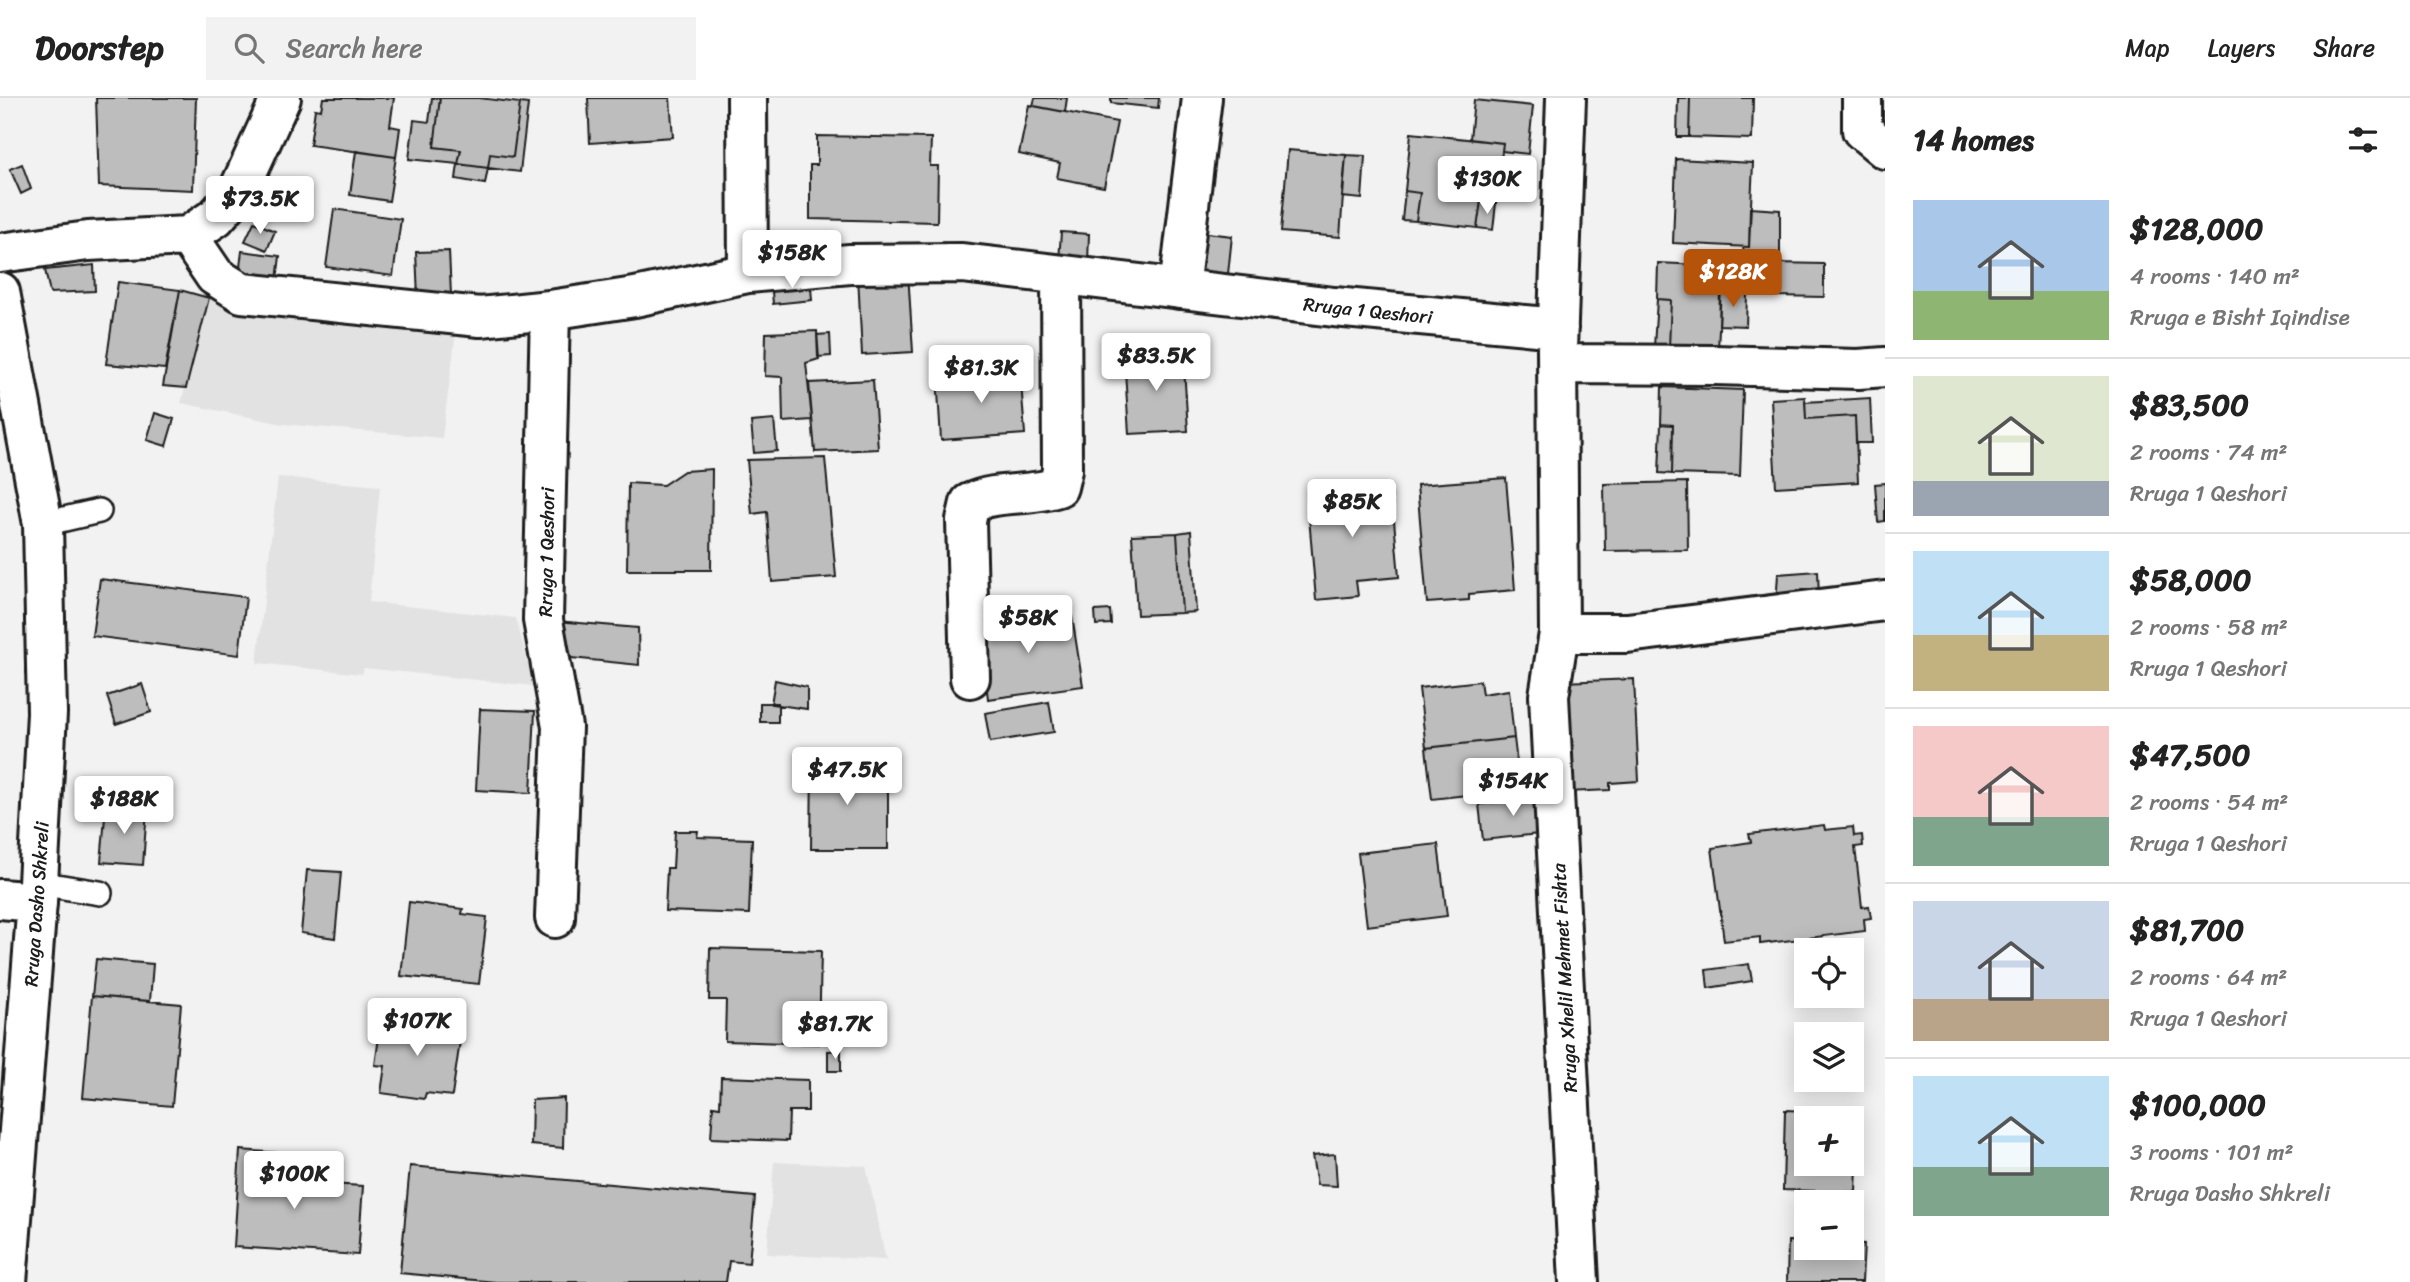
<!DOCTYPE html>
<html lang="en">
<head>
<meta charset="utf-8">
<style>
	:root { --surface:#fff; --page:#f2f2f2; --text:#222; --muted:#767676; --line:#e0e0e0; --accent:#b45309 }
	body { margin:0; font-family:Sriracha,sans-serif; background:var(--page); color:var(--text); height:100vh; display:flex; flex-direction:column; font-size:26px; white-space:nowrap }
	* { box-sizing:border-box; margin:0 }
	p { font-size:23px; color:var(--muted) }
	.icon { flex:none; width:38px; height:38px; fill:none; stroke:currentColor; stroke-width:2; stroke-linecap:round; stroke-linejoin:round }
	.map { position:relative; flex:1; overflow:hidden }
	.side { display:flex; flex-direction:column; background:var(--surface); width:525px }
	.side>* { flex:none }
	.fabs { position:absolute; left:1794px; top:840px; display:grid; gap:14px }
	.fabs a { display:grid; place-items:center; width:70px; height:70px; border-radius:0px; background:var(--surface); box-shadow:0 4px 18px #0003; font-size:35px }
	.price { position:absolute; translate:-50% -60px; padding:0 16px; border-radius:7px; background:#fff; color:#222; font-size:23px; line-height:46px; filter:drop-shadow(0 2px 4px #0008) }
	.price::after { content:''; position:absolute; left:50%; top:42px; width:21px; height:16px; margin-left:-10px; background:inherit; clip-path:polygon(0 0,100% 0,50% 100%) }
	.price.active { background:var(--accent); color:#fff }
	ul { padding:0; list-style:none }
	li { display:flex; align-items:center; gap:21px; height:175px; padding:0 28px }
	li+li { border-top:2px solid var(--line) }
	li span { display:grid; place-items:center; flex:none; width:196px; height:140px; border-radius:0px; color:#555 }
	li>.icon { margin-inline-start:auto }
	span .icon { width:84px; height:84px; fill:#fffc; stroke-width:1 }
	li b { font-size:30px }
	h2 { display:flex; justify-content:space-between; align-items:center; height:84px; padding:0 28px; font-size:30px }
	header { display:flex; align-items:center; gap:42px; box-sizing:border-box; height:98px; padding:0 35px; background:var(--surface); border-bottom:2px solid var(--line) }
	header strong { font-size:33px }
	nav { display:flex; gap:38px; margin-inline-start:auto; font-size:24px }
	.search { width:490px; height:63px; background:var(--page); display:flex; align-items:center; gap:18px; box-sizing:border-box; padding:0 24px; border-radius:0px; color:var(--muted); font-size:26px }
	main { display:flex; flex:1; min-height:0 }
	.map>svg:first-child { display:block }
	.built { fill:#e2e2e2 }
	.building { fill:#bdbdbd; stroke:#1c1c1c; stroke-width:2; fill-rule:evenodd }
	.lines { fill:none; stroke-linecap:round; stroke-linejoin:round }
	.service-casing { stroke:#1c1c1c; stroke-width:28 }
	.minor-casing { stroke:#1c1c1c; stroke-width:44 }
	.secondary-casing { stroke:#1c1c1c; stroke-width:44 }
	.service { stroke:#fff; stroke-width:23 }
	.minor { stroke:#fff; stroke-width:38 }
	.secondary { stroke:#fff; stroke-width:38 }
	.labels { text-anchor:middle; stroke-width:7; stroke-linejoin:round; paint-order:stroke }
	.street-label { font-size:19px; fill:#1c1c1c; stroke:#fff }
</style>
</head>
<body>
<header>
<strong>Doorstep</strong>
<div class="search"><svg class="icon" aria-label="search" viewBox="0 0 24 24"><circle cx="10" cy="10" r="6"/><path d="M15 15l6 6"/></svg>Search here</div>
<nav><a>Map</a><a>Layers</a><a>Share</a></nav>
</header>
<main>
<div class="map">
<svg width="1885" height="1184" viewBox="0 0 1885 1184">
	<rect width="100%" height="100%" fill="#f2f2f2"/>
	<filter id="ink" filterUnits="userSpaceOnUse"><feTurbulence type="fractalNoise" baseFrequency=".0143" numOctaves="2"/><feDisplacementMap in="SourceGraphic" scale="14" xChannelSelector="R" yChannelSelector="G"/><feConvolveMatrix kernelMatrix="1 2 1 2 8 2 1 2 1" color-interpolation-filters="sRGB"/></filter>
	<g filter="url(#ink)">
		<path class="built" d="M 209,200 L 294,214 L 294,220 L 456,235 L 442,340 L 283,326 L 181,305 Z
			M 278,379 L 380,388 L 369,504 L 516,520 L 534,588 L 364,570 L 362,576 L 257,565 Z
			M 774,1064 L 866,1068 L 886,1162 L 767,1156 Z"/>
		<path class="building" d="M 96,0 L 196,0 L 193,92 L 99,88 Z
			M 323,0 L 394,0 L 390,28 L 400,30 L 396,59 L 310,47 L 315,11 L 321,12 Z
			M 432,0 L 440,0 L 434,49 L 461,52 L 458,66 L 409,61 L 414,22 L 429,24 Z
			M 440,0 L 479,0 L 520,5 L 513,59 L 490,56 L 488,70 L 458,66 L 461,52 L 434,49 Z
			M 588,0 L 670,0 L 673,39 L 590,45 Z
			M 1035,0 L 1067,0 L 1065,14 L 1033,8 Z
			M 1111,0 L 1159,0 L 1158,10 L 1111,5 Z
			M 1678,0 L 1690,0 L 1689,39 L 1677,39 Z
			M 1690,0 L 1753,0 L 1752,41 L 1689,39 Z
			M 1474,2 L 1533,8 L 1528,56 L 1502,53 L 1503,45 L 1470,41 Z
			M 520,5 L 528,6 L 520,74 L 488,70 L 490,56 L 513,59 Z
			M 1029,7 L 1117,24 L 1104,89 L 1057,80 L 1060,65 L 1019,56 Z
			M 1411,35 L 1503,45 L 1496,105 L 1481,103 L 1477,130 L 1416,123 L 1420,95 L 1405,93 Z
			M 817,38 L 931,40 L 930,68 L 938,68 L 937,124 L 810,121 L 810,67 L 817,67 Z
			M 1288,52 L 1346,57 L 1340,139 L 1281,134 Z
			M 356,53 L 396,59 L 389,103 L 350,97 Z
			M 1346,57 L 1365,58 L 1362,101 L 1342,99 Z
			M 1676,61 L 1753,65 L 1749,149 L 1673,145 Z
			M 22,66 L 31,91 L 21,96 L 10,71 Z
			M 458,66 L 488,70 L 485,86 L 456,81 Z
			M 1405,93 L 1420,95 L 1416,123 L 1402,122 Z
			M 1481,103 L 1496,105 L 1493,132 L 1477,130 Z
			M 1750,110 L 1780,112 L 1780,159 L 1745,161 L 1743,149 L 1749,149 Z
			M 334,111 L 401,121 L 393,178 L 326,169 Z
			M 254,124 L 275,133 L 267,152 L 245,143 Z
			M 1190,133 L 1232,138 L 1228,176 L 1186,172 Z
			M 1061,134 L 1089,136 L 1088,165 L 1059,163 Z
			M 242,153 L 280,158 L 277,182 L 239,177 Z
			M 449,153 L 451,197 L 418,199 L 416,154 Z
			M 1658,165 L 1722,168 L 1718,252 L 1669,250 L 1671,202 L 1657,201 Z
			M 1776,165 L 1824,166 L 1824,199 L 1775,198 Z
			M 94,167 L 95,193 L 50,195 L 45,172 Z
			M 908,174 L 913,254 L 862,257 L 858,177 Z
			M 810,177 L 812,202 L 773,206 L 771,181 Z
			M 118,184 L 180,192 L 165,271 L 106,266 Z
			M 180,192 L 209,200 L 186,290 L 163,288 Z
			M 1720,194 L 1747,196 L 1746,228 L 1719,227 Z
			M 1657,201 L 1671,202 L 1669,250 L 1654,249 Z
			M 817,233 L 819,261 L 806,265 L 812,322 L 783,324 L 782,279 L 765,278 L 766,235 Z
			M 830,236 L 831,258 L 818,259 L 817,237 Z
			M 1183,253 L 1188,333 L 1129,336 L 1124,257 Z
			M 1020,271 L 1025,336 L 941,342 L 937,277 Z
			M 873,282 L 878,351 L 815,354 L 809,285 Z
			M 1662,289 L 1743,292 L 1740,378 L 1672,376 L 1673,327 L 1661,326 Z
			M 1805,299 L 1806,321 L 1855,318 L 1858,384 L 1776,389 L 1771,301 Z
			M 1870,300 L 1872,345 L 1856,345 L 1855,318 L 1806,321 L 1805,304 Z
			M 155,315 L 174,321 L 166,348 L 147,342 Z
			M 774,322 L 777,353 L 754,355 L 751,324 Z
			M 1661,326 L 1673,327 L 1672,376 L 1659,375 Z
			M 825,360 L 836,479 L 772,484 L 767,414 L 752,416 L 747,362 Z
			M 712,371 L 711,472 L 627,472 L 628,385 L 663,387 L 684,373 Z
			M 1506,380 L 1515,492 L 1469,496 L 1469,502 L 1427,505 L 1417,387 Z
			M 1687,384 L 1688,452 L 1605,453 L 1604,386 Z
			M 1885,385 L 1885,423 L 1878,424 L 1875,386 Z
			M 1391,388 L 1399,479 L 1356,483 L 1358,498 L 1316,502 L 1307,395 Z
			M 1191,433 L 1196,514 L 1182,515 L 1177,435 Z
			M 1177,435 L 1182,515 L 1137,517 L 1132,437 Z
			M 1818,473 L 1819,501 L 1776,507 L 1778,476 Z
			M 100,481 L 246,499 L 239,557 L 92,538 Z
			M 1001,510 L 1005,526 L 1072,518 L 1083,588 L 988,601 L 978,514 Z
			M 1110,512 L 1111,526 L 1096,527 L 1095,513 Z
			M 544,522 L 638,530 L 639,567 L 552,558 Z
			M 1634,581 L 1639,683 L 1610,685 L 1610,692 L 1567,694 L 1562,584 Z
			M 775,582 L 807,589 L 807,611 L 771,606 Z
			M 1480,583 L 1482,596 L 1509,592 L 1514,640 L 1426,650 L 1419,590 Z
			M 142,586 L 151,614 L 116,626 L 107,598 Z
			M 1049,604 L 1054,634 L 990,644 L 985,615 Z
			M 760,605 L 778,605 L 778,624 L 760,624 Z
			M 480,611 L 535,613 L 531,695 L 476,692 Z
			M 1514,640 L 1518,673 L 1491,676 L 1493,694 L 1432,701 L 1426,650 Z
			M 871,662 L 871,692 L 888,693 L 888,751 L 811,751 L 812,663 Z
			M 1543,699 L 1547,735 L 1483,742 L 1479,706 Z
			M 106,708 L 147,711 L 143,767 L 101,764 Z
			M 1824,727 L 1825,732 L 1853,729 L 1854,738 L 1862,737 L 1863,748 L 1855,749 L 1862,809 L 1869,808 L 1871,820 L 1864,821 L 1865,833 L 1760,846 L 1760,839 L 1724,843 L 1712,750 L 1751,744 L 1749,736 Z
			M 675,733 L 698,733 L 697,739 L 752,741 L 749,816 L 665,813 L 667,770 L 673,770 Z
			M 1438,746 L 1447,818 L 1367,828 L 1358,755 Z
			M 307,772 L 341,774 L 335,840 L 301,835 Z
			M 409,804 L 463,811 L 462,816 L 487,819 L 479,886 L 401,878 Z
			M 710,850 L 821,853 L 819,946 L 725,943 L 726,902 L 709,902 Z
			M 96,861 L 153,866 L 150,903 L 92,898 Z
			M 1749,866 L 1752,883 L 1708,890 L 1706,872 Z
			M 92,898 L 181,906 L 172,1008 L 83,1000 Z
			M 823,915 L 840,916 L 839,942 L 822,941 Z
			M 382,918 L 431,925 L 430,932 L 461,936 L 452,998 L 426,995 L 424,1001 L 381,995 L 385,968 L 375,967 Z
			M 841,952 L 841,973 L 828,973 L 828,953 Z
			M 721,979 L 808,982 L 808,1013 L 789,1013 L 788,1043 L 711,1040 L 713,1008 L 720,1009 Z
			M 564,1000 L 563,1050 L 531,1047 L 532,1002 Z
			M 1785,1012 L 1859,1015 L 1856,1094 L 1783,1092 ZM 1806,1020 L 1852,1020 L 1852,1066 L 1806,1066 Z
			M 240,1052 L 280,1055 L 278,1083 L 363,1088 L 358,1157 L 234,1149 Z
			M 1335,1056 L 1337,1088 L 1317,1087 L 1312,1058 Z
			M 410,1068 L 755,1099 L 749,1165 L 729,1163 L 726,1184 L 496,1184 L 400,1175 Z
			M 1788,1143 L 1806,1144 L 1806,1150 L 1852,1150 L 1852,1145 L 1864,1146 L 1862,1184 L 1787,1184 Z"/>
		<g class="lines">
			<g class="service-casing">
				<path id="service" d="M 43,426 L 99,413
					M 38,785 L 100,795"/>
			</g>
			<g class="minor-casing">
				<path id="minor" d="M 747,0 L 748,175
					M 1566,0 L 1557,251 L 1559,535 L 1627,535 L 1885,503
					M 1862,0 L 1862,32 L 1885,51
					M 188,138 L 215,178 L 242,195 L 480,219 L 550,212 L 635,199 L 748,175 L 850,166 L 962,165 L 1334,209 L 1558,230
					M 0,155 L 88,143 L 188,138 L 216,119 L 238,94 L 281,0
					M 1179,191 L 1202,0
					M 550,212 L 543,522 L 562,629 L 555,820
					M 1558,266 L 1714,267 L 1858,271 L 1885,269
					M 1559,535 L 1549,598 L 1579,1184
					M 970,580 L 966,422 L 970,405 C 998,392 1029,399 1058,389 L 1062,372 L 1061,177
					M 0,801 L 37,804"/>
			</g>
			<g class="secondary-casing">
				<path id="secondary" d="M 0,194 L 43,426 L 47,615 L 37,804 L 7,1184"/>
			</g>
			<use href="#service" class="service"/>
			<use href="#minor" class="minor"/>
			<use href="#secondary" class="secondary"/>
		</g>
	</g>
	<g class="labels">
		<g class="street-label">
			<text transform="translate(1368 212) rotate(6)" y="7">Rruga 1 Qeshori</text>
			<text transform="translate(546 454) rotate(-89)" y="7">Rruga 1 Qeshori</text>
			<text transform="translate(36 806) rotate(-86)" y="7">Rruga Dasho Shkreli</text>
			<text transform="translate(1564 880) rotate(-93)" y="7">Rruga Xhelil Mehmet Fishta</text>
		</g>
	</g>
</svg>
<div class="fabs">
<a><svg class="icon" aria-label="locate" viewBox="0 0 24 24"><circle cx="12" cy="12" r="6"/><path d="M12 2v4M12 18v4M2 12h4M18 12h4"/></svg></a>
<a><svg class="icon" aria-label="layers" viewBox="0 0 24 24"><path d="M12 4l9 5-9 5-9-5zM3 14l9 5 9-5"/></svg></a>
<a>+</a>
<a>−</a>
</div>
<b class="price" style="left:1487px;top:118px">$130K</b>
<b class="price" style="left:260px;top:138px">$73.5K</b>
<b class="price" style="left:792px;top:192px">$158K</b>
<b class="price active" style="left:1733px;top:211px">$128K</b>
<b class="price" style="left:1156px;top:295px">$83.5K</b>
<b class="price" style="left:981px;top:307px">$81.3K</b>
<b class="price" style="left:1352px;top:441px">$85K</b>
<b class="price" style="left:1028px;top:557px">$58K</b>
<b class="price" style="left:847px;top:709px">$47.5K</b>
<b class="price" style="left:1513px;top:720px">$154K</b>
<b class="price" style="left:124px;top:738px">$188K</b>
<b class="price" style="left:417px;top:960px">$107K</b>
<b class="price" style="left:835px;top:963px">$81.7K</b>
<b class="price" style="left:294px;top:1113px">$100K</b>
</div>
<section class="side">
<h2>14 homes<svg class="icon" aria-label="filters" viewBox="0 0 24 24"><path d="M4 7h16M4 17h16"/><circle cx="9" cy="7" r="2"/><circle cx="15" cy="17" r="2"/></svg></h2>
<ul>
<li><span style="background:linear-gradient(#a9c7e8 65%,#8fb573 0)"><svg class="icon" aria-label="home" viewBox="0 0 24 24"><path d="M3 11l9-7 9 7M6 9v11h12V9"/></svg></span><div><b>$128,000</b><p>4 rooms · 140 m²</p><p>Rruga e Bisht Iqindise</p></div></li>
<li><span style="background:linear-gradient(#dfe7d0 75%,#9aa5b1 0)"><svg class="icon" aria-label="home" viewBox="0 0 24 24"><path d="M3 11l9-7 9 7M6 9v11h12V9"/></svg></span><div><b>$83,500</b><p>2 rooms · 74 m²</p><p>Rruga 1 Qeshori</p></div></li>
<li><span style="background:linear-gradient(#bfe0f5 60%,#c2b280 0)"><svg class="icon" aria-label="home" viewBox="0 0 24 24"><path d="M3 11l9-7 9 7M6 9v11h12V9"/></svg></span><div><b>$58,000</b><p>2 rooms · 58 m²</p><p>Rruga 1 Qeshori</p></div></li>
<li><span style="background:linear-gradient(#f6c9c9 65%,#7fa58c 0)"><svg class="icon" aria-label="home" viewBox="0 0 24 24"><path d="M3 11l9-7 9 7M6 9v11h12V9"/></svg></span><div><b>$47,500</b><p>2 rooms · 54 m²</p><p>Rruga 1 Qeshori</p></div></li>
<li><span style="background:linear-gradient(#c9d6e8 70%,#b9a48a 0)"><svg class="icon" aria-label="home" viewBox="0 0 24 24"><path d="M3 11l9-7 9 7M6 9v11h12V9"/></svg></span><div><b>$81,700</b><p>2 rooms · 64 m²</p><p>Rruga 1 Qeshori</p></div></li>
<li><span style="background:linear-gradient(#bfe0f5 65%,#7fa58c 0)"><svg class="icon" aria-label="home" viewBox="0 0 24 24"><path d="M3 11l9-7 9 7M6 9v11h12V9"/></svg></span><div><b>$100,000</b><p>3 rooms · 101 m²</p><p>Rruga Dasho Shkreli</p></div></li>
</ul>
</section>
</main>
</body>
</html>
